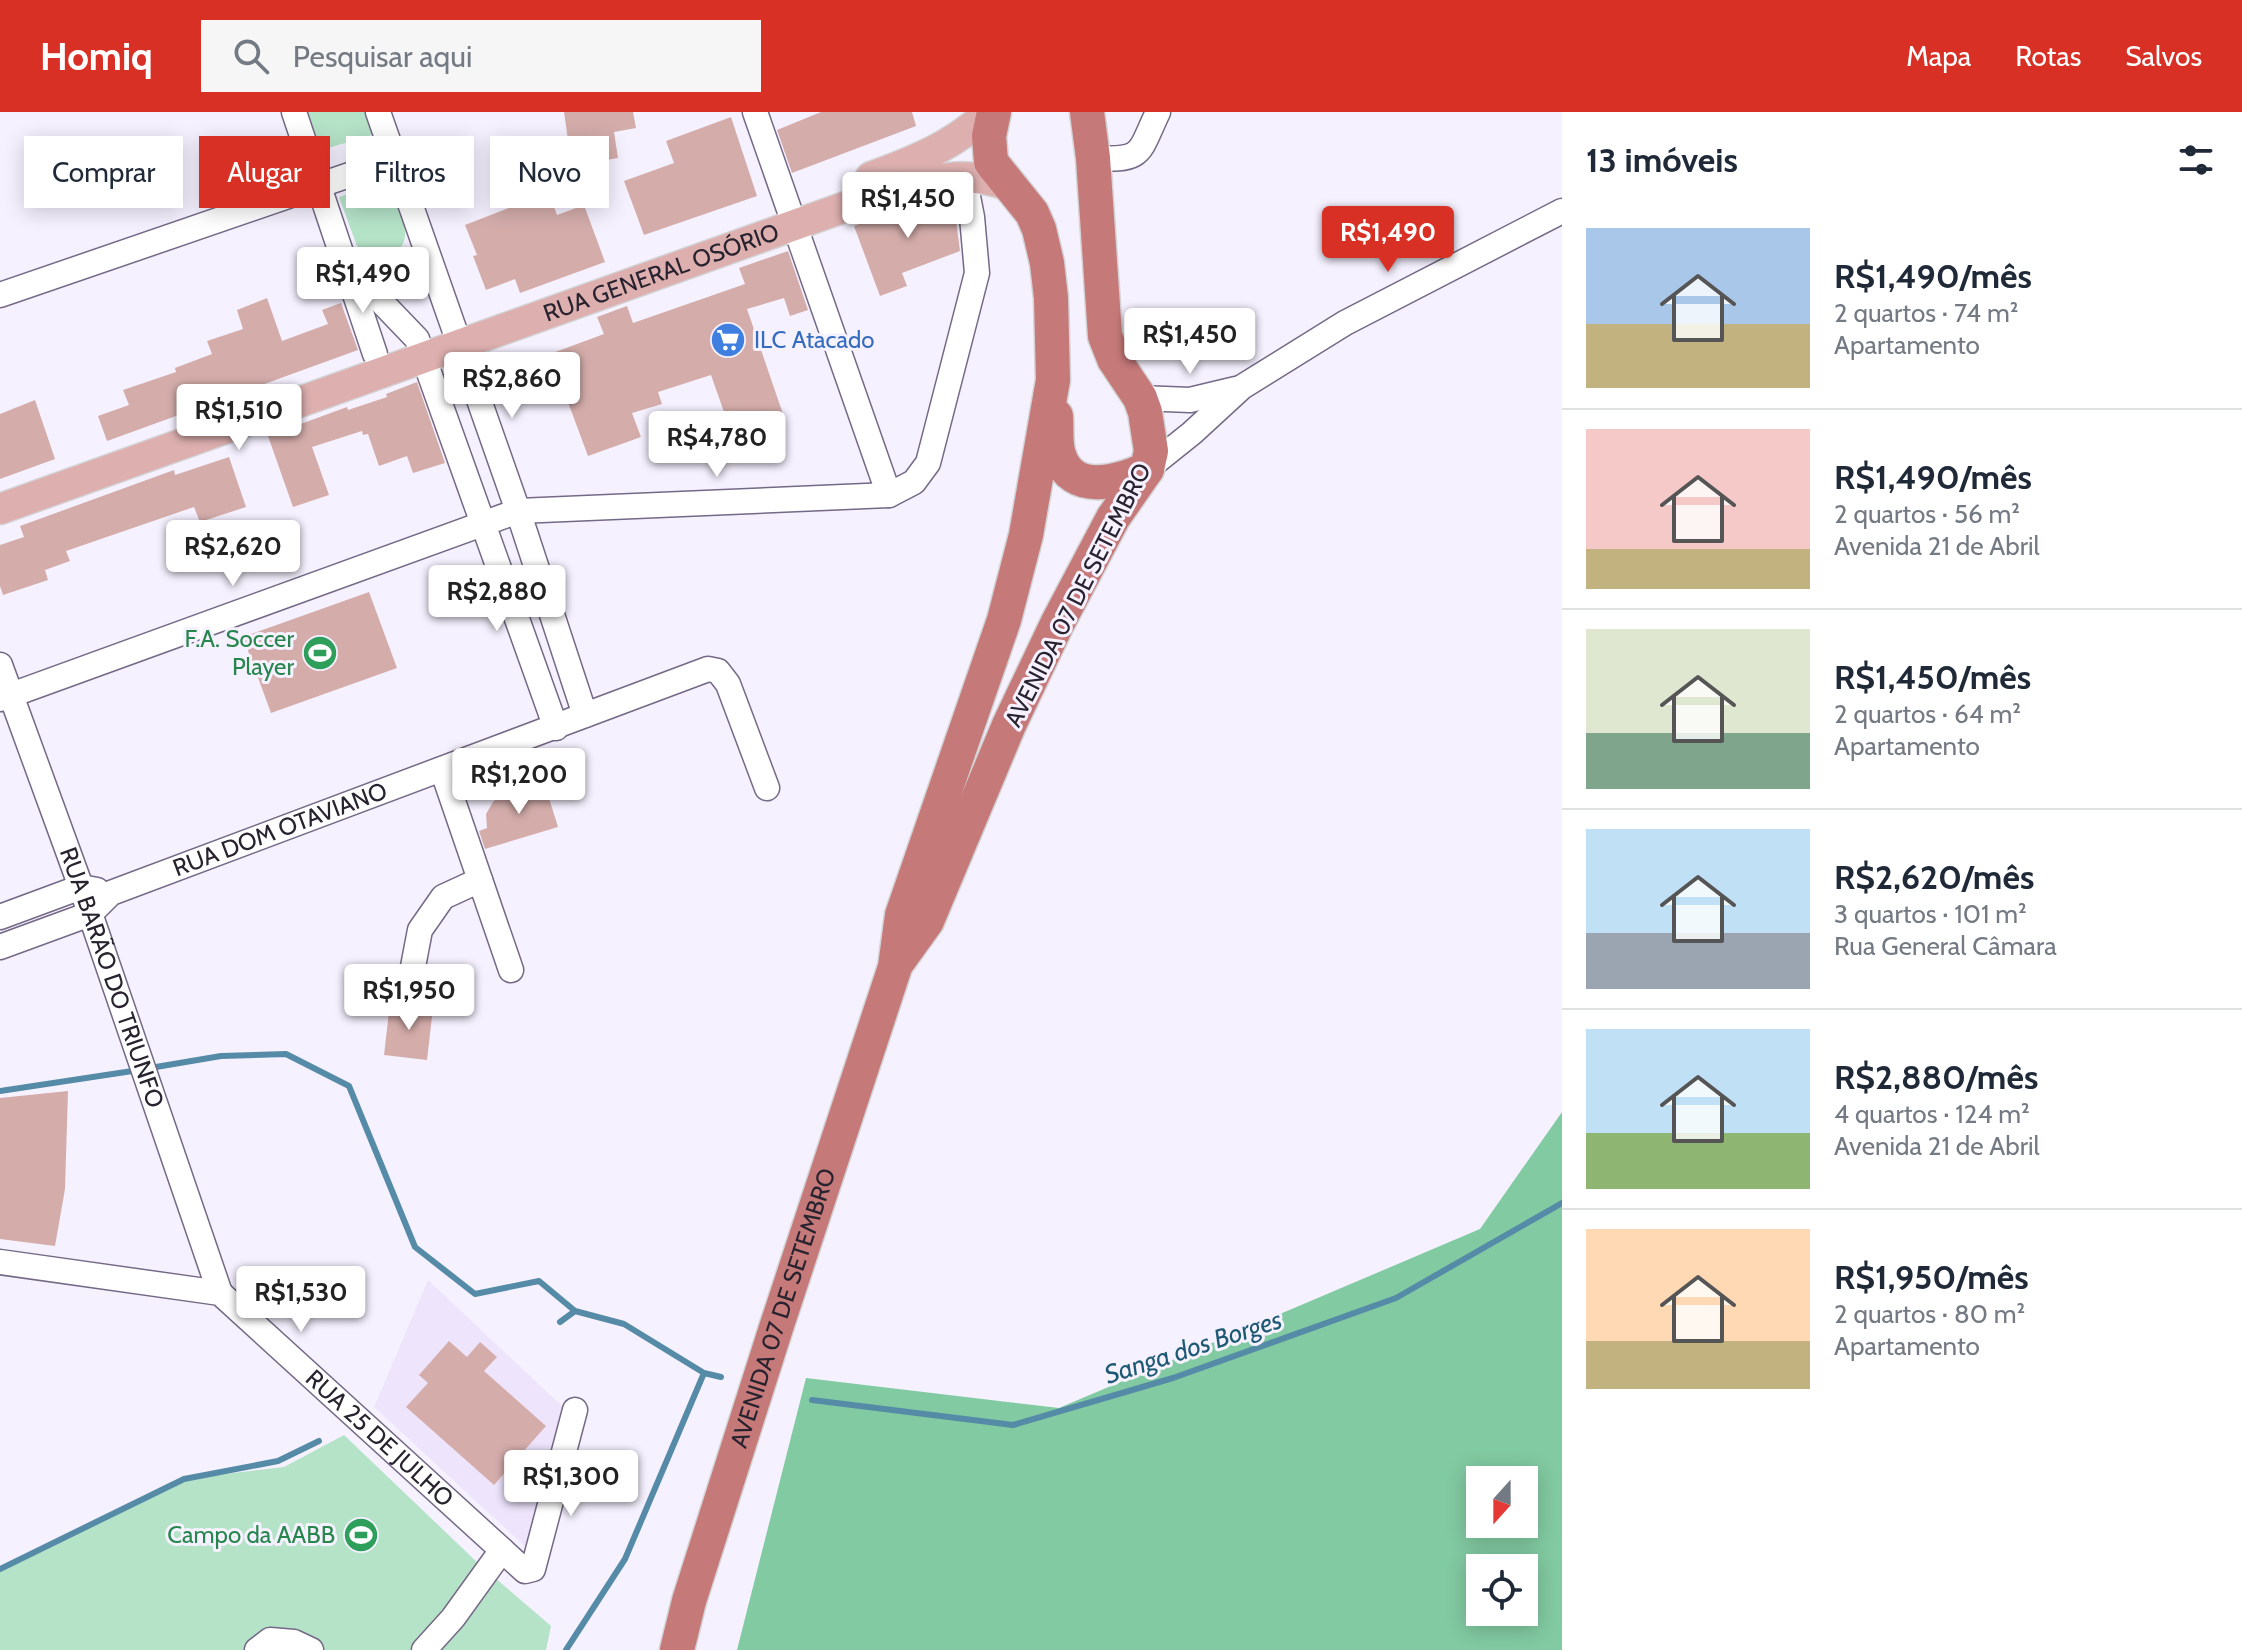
<!DOCTYPE html>
<html lang="pt">
<head>
<meta charset="utf-8">
<style>
	:root { --surface:#fff; --page:#f6f6f7; --text:#1f2937; --muted:#747a83; --line:#e0e1e3; --accent:#d93025 }
	body { margin:0; font-family:Cabin,sans-serif; background:var(--page); color:var(--text); height:100vh; display:flex; flex-direction:column; font-size:30px; white-space:nowrap }
	* { box-sizing:border-box; margin:0 }
	p { font-size:26px; color:var(--muted) }
	.icon { flex:none; width:44px; height:44px; fill:none; stroke:currentColor; stroke-width:2; stroke-linecap:round; stroke-linejoin:round }
	.map { position:relative; flex:1; overflow:hidden }
	.panel { display:flex; flex-direction:column; background:var(--surface); width:680px }
	.panel>* { flex:none }
	.banner { position:absolute; left:24px; top:24px; width:760px; height:72px; display:flex; gap:16px }
	.needle { width:52px; rotate:201deg }
	.fabs { position:absolute; left:1466px; top:1354px; display:grid; gap:16px }
	.fabs a { display:grid; place-items:center; width:72px; height:72px; border-radius:0px; background:var(--surface); box-shadow:0 4px 20px #0003; font-size:40px }
	.price { position:absolute; translate:-50% -68px; padding:0 18px; border-radius:8px; background:#fff; color:#222; font-size:26px; line-height:52px; filter:drop-shadow(0 2px 4px #0008) }
	.price::after { content:''; position:absolute; left:50%; top:48px; width:24px; height:18px; margin-left:-12px; background:inherit; clip-path:polygon(0 0,100% 0,50% 100%) }
	.price.active { background:var(--accent); color:#fff }
	ul { padding:0; list-style:none }
	li { display:flex; align-items:center; gap:24px; height:200px; padding:0 24px }
	li+li { border-top:2px solid var(--line) }
	li span { display:grid; place-items:center; flex:none; width:224px; height:160px; border-radius:0px; color:#555 }
	li>.icon { margin-inline-start:auto }
	span .icon { width:96px; height:96px; fill:#fffc; stroke-width:1 }
	li b { font-size:34px }
	h2 { display:flex; justify-content:space-between; align-items:center; height:96px; padding:0 24px; font-size:34px }
	.chip { padding:0 28px; border-radius:0px; background:var(--surface); box-shadow:0 4px 20px #0003; font-size:28px; line-height:72px }
	.chip.active { background:var(--accent); color:#fff }
	header { display:flex; align-items:center; gap:48px; box-sizing:border-box; height:112px; padding:0 40px; background:var(--accent); color:#fff }
	header strong { font-size:38px }
	nav { display:flex; gap:44px; margin-inline-start:auto; font-size:28px }
	.search { width:560px; height:72px; background:var(--page); display:flex; align-items:center; gap:20px; box-sizing:border-box; padding:0 28px; border-radius:0px; color:var(--muted); font-size:30px }
	main { display:flex; flex:1; min-height:0 }
	.map>svg:first-child { display:block }
	.built { fill:#eee5fd }
	.green { fill:#b5e3c8 }
	.forest { fill:#82caa2; fill-rule:evenodd }
	.lines { fill:none; stroke-linecap:round; stroke-linejoin:round }
	.stream { stroke:#568ba8; stroke-width:6 }
	.building { fill:#d4adab }
	.minor-casing { stroke:#746986; stroke-width:27 }
	.major-casing { stroke:#d4d3d5; stroke-width:33 }
	.highway-casing { stroke:#d4d3d5; stroke-width:37 }
	.minor { stroke:#fff; stroke-width:24 }
	.major { stroke:#ddafaf; stroke-width:30 }
	.highway { stroke:#c67979; stroke-width:34 }
	.labels { text-anchor:middle; stroke-width:6; stroke-linejoin:round; paint-order:stroke }
	.street-label { font-size:24px; fill:#28232f; stroke:#f6f1ff }
	.shop-label { font-size:24px; fill:#366cbe; stroke:#f6f1ff; text-anchor:start }
	.leisure-label { font-size:24px; fill:#27864d; stroke:#f6f1ff; text-anchor:end }
	.water-label { font-size:26px; font-style:italic; fill:#1d5973; stroke:#f6f1ff }
</style>
</head>
<body>
<header>
<strong>Homiq</strong>
<div class="search"><svg class="icon" aria-label="search" viewBox="0 0 24 24"><circle cx="10" cy="10" r="6"/><path d="M15 15l6 6"/></svg>Pesquisar aqui</div>
<nav><a>Mapa</a><a>Rotas</a><a>Salvos</a></nav>
</header>
<main>
<div class="map">
<svg width="1562" height="1538" viewBox="0 0 1562 1538">
	<rect width="100%" height="100%" fill="#f6f1ff"/>
	<path class="built" d="M 428,1168 L 564,1296 L 533,1442 L 374,1295 Z"/>
	<path class="green" d="M 306,0 L 368,0 L 375,22 L 318,39 Z
		M 387,69 C 392,84 404,104 405,119 C 407,148 373,147 357,134 L 339,85 Z
		M 344,1323 L 480,1453 L 551,1514 L 546,1538 L 0,1538 L 0,1457 L 184,1367 L 284,1355 Z"/>
	<path class="forest" d="M 1562,1000 L 1562,1538 L 737,1538 L 806,1266 L 1059,1296 L 1480,1117 ZM 1480,1368 L 1524,1368 L 1524,1412 L 1480,1412 ZM 1480,1456 L 1524,1456 L 1524,1500 L 1480,1500 Z"/>
	<g class="lines">
		<path class="stream" d="M 150,956 L 221,944 L 286,942 L 349,974 L 415,1135 L 475,1182 L 539,1169 L 575,1199
			M 0,979 L 139,958
			M 560,1210 L 575,1199 L 624,1212 L 704,1261
			M 812,1288 L 1013,1313 L 1173,1266 L 1396,1186 L 1562,1091
			M 0,1457 L 184,1367 L 278,1349 L 319,1329
			M 566,1538 L 625,1447 L 704,1261 L 721,1265"/>
	</g>
	<path class="building" d="M 564,0 L 633,0 L 636,16 L 614,20 L 618,46 L 595,50 L 591,24 L 568,28 Z
		M 821,0 L 912,0 L 916,14 L 792,61 L 777,18 Z
		M 731,5 L 757,84 L 644,123 L 624,69 L 674,51 L 666,29 Z
		M 544,68 L 557,103 L 584,93 L 605,150 L 520,181 L 515,167 L 486,178 L 473,144 L 477,143 L 465,113 L 514,94 L 509,80 Z
		M 953,84 L 960,139 L 902,161 L 907,174 L 880,184 L 854,114 L 928,87 Z
		M 788,139 L 808,198 L 790,204 L 784,186 L 747,197 L 783,302 L 731,320 L 711,263 L 658,280 L 662,292 L 632,301 L 641,325 L 588,344 L 550,242 L 604,222 L 597,205 L 627,194 L 633,211 L 745,172 L 739,156 Z
		M 267,186 L 282,229 L 328,212 L 322,198 L 341,191 L 358,238 L 107,329 L 98,304 L 129,293 L 123,278 L 176,260 L 175,256 L 212,242 L 207,229 L 243,217 L 237,198 Z
		M 417,270 L 445,351 L 413,361 L 407,344 L 379,354 L 368,322 L 363,323 L 362,319 L 312,335 L 329,383 L 293,395 L 268,324 L 347,295 L 348,298 L 387,285 L 386,282 Z
		M 35,288 L 55,347 L 0,367 L 0,302 Z
		M 229,345 L 246,395 L 200,410 L 194,395 L 66,439 L 70,449 L 45,458 L 48,468 L 3,483 L 0,474 L 0,433 L 24,425 L 20,414 L 174,358 L 175,363 Z
		M 369,480 L 397,556 L 271,601 L 243,525 Z
		M 544,670 L 558,715 L 485,737 L 479,719 L 487,716 L 486,702 L 493,690 L 500,684 Z
		M 390,891 L 406,896 L 415,894 L 433,896 L 427,948 L 384,943 Z
		M 68,979 L 65,1077 L 55,1134 L 0,1127 L 0,986 Z
		M 449,1229 L 467,1245 L 480,1230 L 497,1245 L 484,1259 L 546,1314 L 494,1373 L 406,1295 L 428,1271 L 419,1263 Z"/>
	<g class="lines">
		<g class="minor-casing">
			<g id="minor">
				<path d="M 294,0 L 375,242"/>
				<path d="M 378,0 L 518,399 L 585,603"/>
				<path d="M 755,0 L 889,383"/>
				<path d="M 1093,46 C 1144,49 1138,42 1158,0"/>
				<path d="M 343,150 L 417,227 L 556,616"/>
				<path d="M 0,183 L 393,48"/>
				<path d="M 1140,286 L 1190,288 L 1236,277"/>
				<path d="M 1147,357 L 1192,321 L 1242,275 L 1345,211 L 1562,99"/>
				<path id="s1" d="M 0,553 L 81,775 L 220,1181"/>
				<path d="M 0,587 L 518,399 L 889,383 L 914,370 L 928,351 L 977,161 L 972,105 L 964,64"/>
				<path d="M 442,657 L 511,858"/>
				<path d="M 0,805 L 81,775 L 97,778"/>
				<path id="s2" d="M 0,835 L 90,802 L 111,781 L 708,557 L 718,559 L 728,572 L 767,676"/>
				<path d="M 408,881 L 420,818 L 443,785 L 480,768"/>
				<path id="s3" d="M 0,1150 L 220,1181 L 525,1459 L 533,1457 L 575,1298"/>
				<path d="M 257,1538 L 270,1528 L 294,1530 L 311,1538"/>
				<path d="M 424,1538 L 453,1506 L 502,1438"/>
			</g>
		</g>
		<g class="major-casing">
			<g id="major">
				<path d="M 871,65 C 915,49 955,33 989,0"/>
				<path id="s4" d="M 0,397 L 901,75 C 938,66 972,59 1009,74"/>
			</g>
		</g>
		<g class="highway-casing">
			<g id="highway">
				<path d="M 1056,304 C 1057,316 1055,331 1059,343 C 1072,384 1118,370 1147,357"/>
				<path d="M 899,848 L 927,809 L 1009,613 L 1057,512 L 1113,406 L 1147,357 L 1151,339 L 1145,300 L 1140,286 L 1114,247 L 1105,224 L 1093,46 L 1087,0"/>
				<path id="s5" d="M 677,1538 L 689,1489 L 776,1216 L 895,855 L 902,803 L 1004,508 L 1026,423 L 1053,268 L 1051,186 L 1047,151 L 1039,117 L 1032,101 L 991,50 L 989,24 L 994,0"/>
			</g>
		</g>
		<use href="#minor" class="minor"/>
		<use href="#major" class="major"/>
		<use href="#highway" class="highway"/>
	</g>
	<defs>
		<g id="supermarket-disc" transform="scale(1.8)"><circle r="9.5" fill="#3f7fe0" stroke="#f6f1ff"/><path d="M-6-5.5h2.5l.6 2H6L4.5 2H-2.5L-4.4-4H-6ZM-1.5 3.2a1.3 1.3 0 1 0 .1 0ZM3 3.2a1.3 1.3 0 1 0 .1 0Z" fill="#fff"/></g>
		<g id="stadium-disc" transform="scale(1.8)"><circle r="9.5" fill="#2e9e5b" stroke="#f6f1ff"/><path d="M0-5a6.5 5 0 1 0 0 10a6.5 5 0 1 0 0-10ZM-3.5-1.8h7v3.6h-7Z" fill="#fff"/></g>
	</defs>
	<g fill-rule="evenodd">
		<use href="#supermarket-disc" x="728" y="228"/>
		<use href="#stadium-disc" x="320" y="541"/>
		<use href="#stadium-disc" x="361" y="1423"/>
	</g>
	<g class="labels">
		<g class="street-label">
			<text dy="8" stroke="none"><textPath href="#s4" startOffset="702">RUA GENERAL OSÓRIO</textPath></text>
			<text transform="translate(1078 483) rotate(-63)" y="8">AVENIDA 07 DE SETEMBRO</text>
			<text dy="8" stroke="none"><textPath href="#s2" startOffset="306">RUA DOM OTAVIANO</textPath></text>
			<text dy="8" stroke="none"><textPath href="#s1" startOffset="332">RUA BARÃO DO TRIUNFO</textPath></text>
			<text dy="8" stroke="none"><textPath href="#s5" startOffset="358">AVENIDA 07 DE SETEMBRO</textPath></text>
			<text dy="8" stroke="none"><textPath href="#s3" startOffset="438">RUA 25 DE JULHO</textPath></text>
		</g>
		<g class="shop-label">
			<text x="754" y="236">ILC Atacado</text>
		</g>
		<g class="leisure-label">
			<text x="294" y="535">F.A. Soccer<tspan x="294" dy="28">Player</tspan></text>
			<text x="335" y="1431">Campo da AABB</text>
		</g>
		<g class="water-label">
			<text transform="translate(1193 1235) rotate(-18)" y="9">Sanga dos Borges</text>
		</g>
	</g>
</svg>
<div class="fabs">
<a><svg class="needle" viewBox="-14 -14 28 28"><path d="M0-13l5 13h-10z" fill="#e53935"/><path d="M0 13l5-13h-10z" fill="#747a83"/></svg></a>
<a><svg class="icon" aria-label="locate" viewBox="0 0 24 24"><circle cx="12" cy="12" r="6"/><path d="M12 2v4M12 18v4M2 12h4M18 12h4"/></svg></a>
</div>
<b class="price" style="left:908px;top:128px">R$1,450</b>
<b class="price active" style="left:1388px;top:162px">R$1,490</b>
<b class="price" style="left:363px;top:203px">R$1,490</b>
<b class="price" style="left:1190px;top:264px">R$1,450</b>
<b class="price" style="left:512px;top:308px">R$2,860</b>
<b class="price" style="left:239px;top:340px">R$1,510</b>
<b class="price" style="left:717px;top:367px">R$4,780</b>
<b class="price" style="left:233px;top:476px">R$2,620</b>
<b class="price" style="left:497px;top:521px">R$2,880</b>
<b class="price" style="left:519px;top:704px">R$1,200</b>
<b class="price" style="left:409px;top:920px">R$1,950</b>
<b class="price" style="left:301px;top:1222px">R$1,530</b>
<b class="price" style="left:571px;top:1406px">R$1,300</b>
<div class="banner">
<a class="chip">Comprar</a>
<a class="chip active">Alugar</a>
<a class="chip">Filtros</a>
<a class="chip">Novo</a>
</div>
</div>
<section class="panel">
<h2>13 imóveis<svg class="icon" aria-label="filters" viewBox="0 0 24 24"><path d="M4 7h16M4 17h16"/><circle cx="9" cy="7" r="2"/><circle cx="15" cy="17" r="2"/></svg></h2>
<ul>
<li><span style="background:linear-gradient(#a9c7e8 60%,#c2b280 0)"><svg class="icon" aria-label="home" viewBox="0 0 24 24"><path d="M3 11l9-7 9 7M6 9v11h12V9"/></svg></span><div><b>R$1,490/mês</b><p>2 quartos · 74 m²</p><p>Apartamento</p></div></li>
<li><span style="background:linear-gradient(#f6c9c9 75%,#c2b280 0)"><svg class="icon" aria-label="home" viewBox="0 0 24 24"><path d="M3 11l9-7 9 7M6 9v11h12V9"/></svg></span><div><b>R$1,490/mês</b><p>2 quartos · 56 m²</p><p>Avenida 21 de Abril</p></div></li>
<li><span style="background:linear-gradient(#dfe7d0 65%,#7fa58c 0)"><svg class="icon" aria-label="home" viewBox="0 0 24 24"><path d="M3 11l9-7 9 7M6 9v11h12V9"/></svg></span><div><b>R$1,450/mês</b><p>2 quartos · 64 m²</p><p>Apartamento</p></div></li>
<li><span style="background:linear-gradient(#bfe0f5 65%,#9aa5b1 0)"><svg class="icon" aria-label="home" viewBox="0 0 24 24"><path d="M3 11l9-7 9 7M6 9v11h12V9"/></svg></span><div><b>R$2,620/mês</b><p>3 quartos · 101 m²</p><p>Rua General Câmara</p></div></li>
<li><span style="background:linear-gradient(#bfe0f5 65%,#8fb573 0)"><svg class="icon" aria-label="home" viewBox="0 0 24 24"><path d="M3 11l9-7 9 7M6 9v11h12V9"/></svg></span><div><b>R$2,880/mês</b><p>4 quartos · 124 m²</p><p>Avenida 21 de Abril</p></div></li>
<li><span style="background:linear-gradient(#ffd9b3 70%,#c2b280 0)"><svg class="icon" aria-label="home" viewBox="0 0 24 24"><path d="M3 11l9-7 9 7M6 9v11h12V9"/></svg></span><div><b>R$1,950/mês</b><p>2 quartos · 80 m²</p><p>Apartamento</p></div></li>
</ul>
</section>
</main>
</body>
</html>
